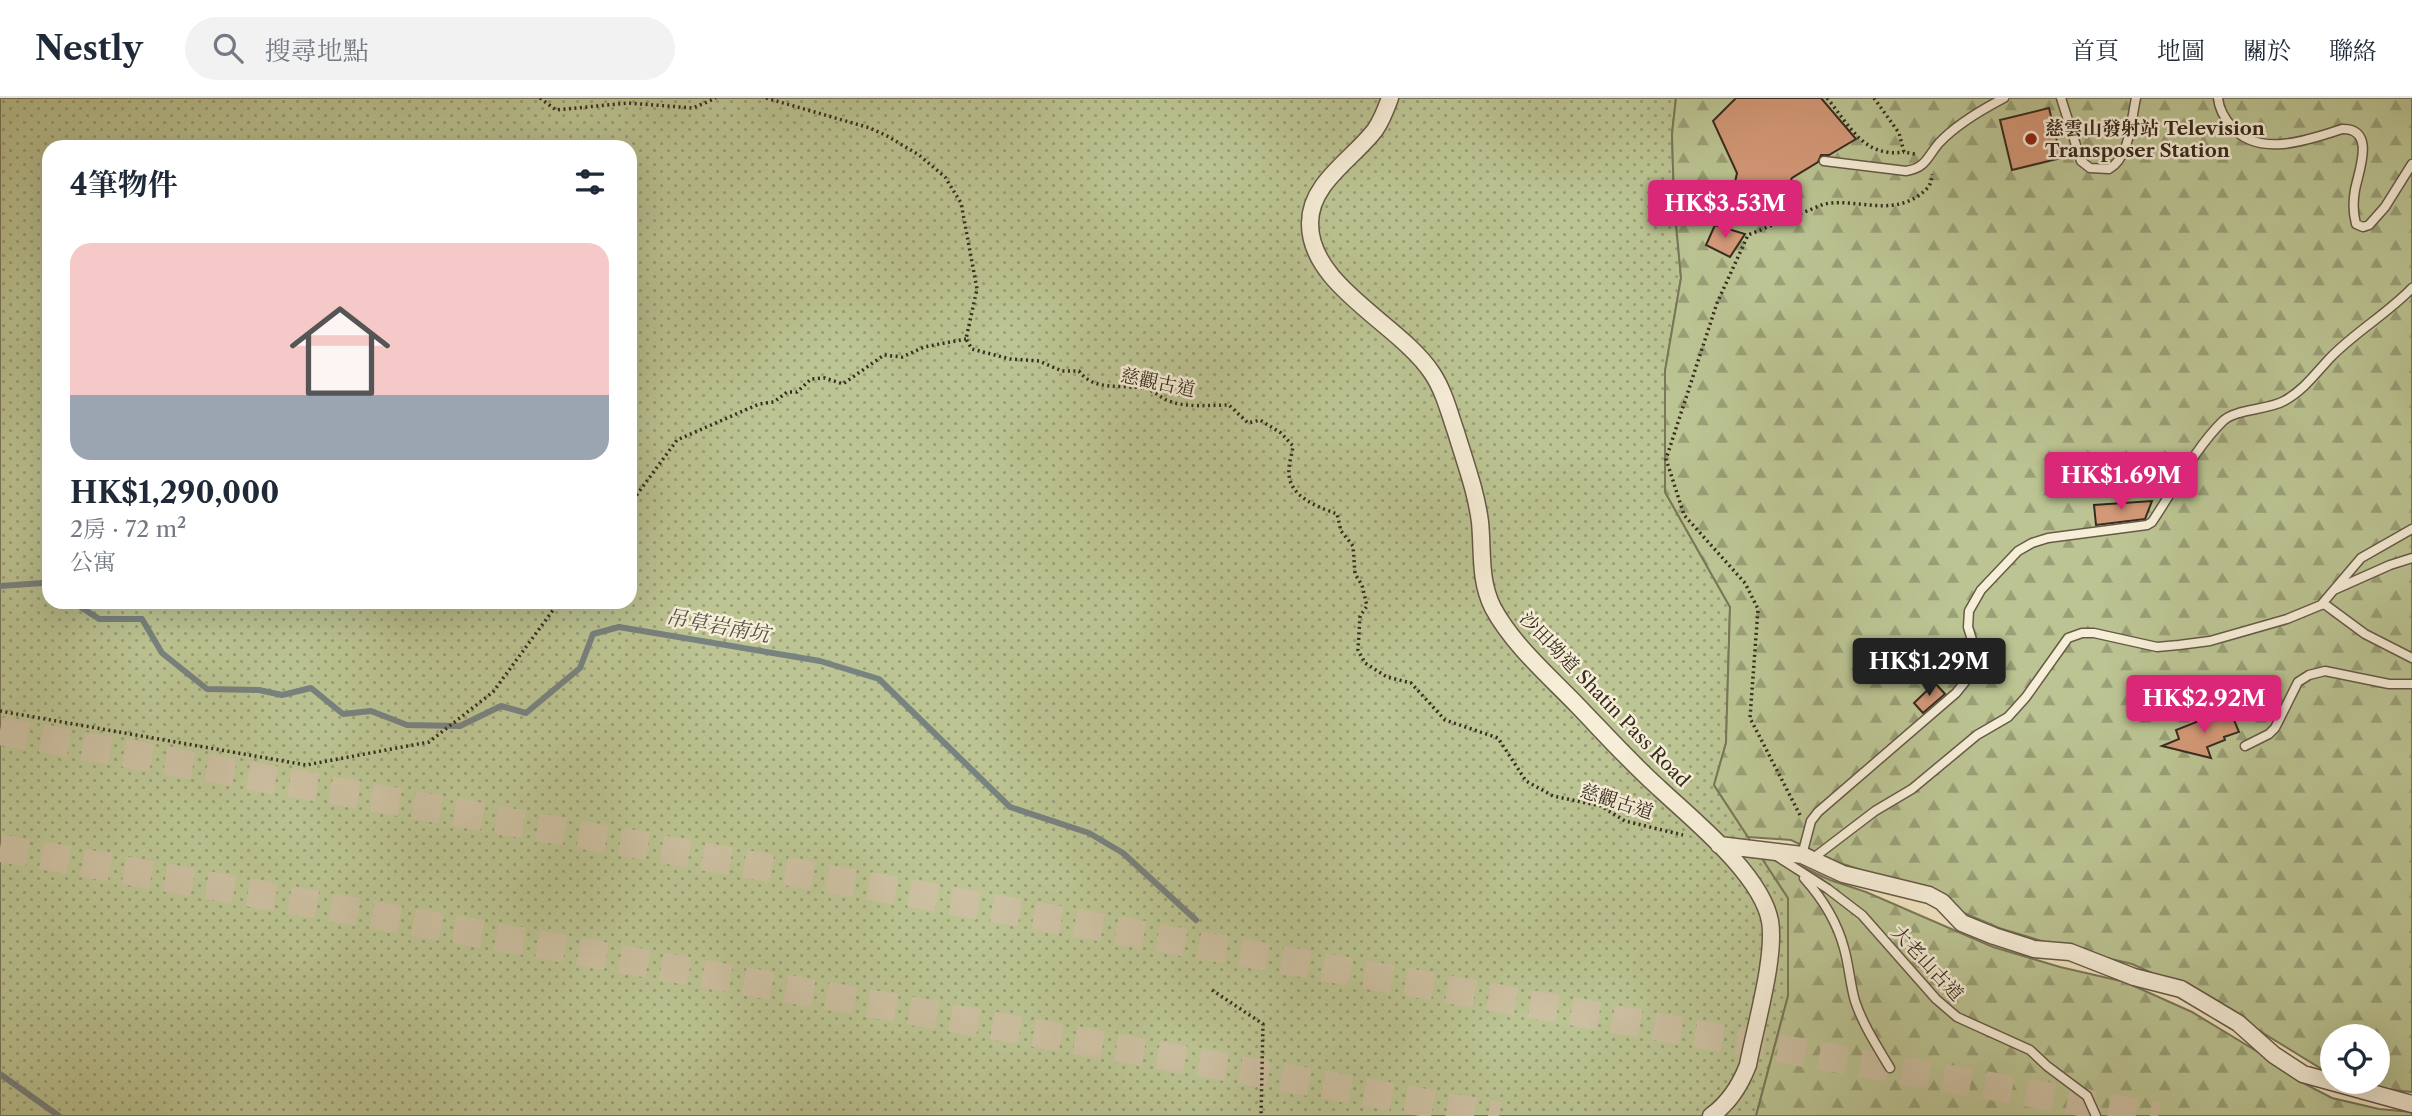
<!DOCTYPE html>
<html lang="zh-TW">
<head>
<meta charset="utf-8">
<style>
	:root { --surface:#fff; --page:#f2f2f3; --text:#1f2937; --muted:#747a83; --line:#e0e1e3; --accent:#db2777 }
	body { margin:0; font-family:"Libre Caslon Text","Noto Serif TC",serif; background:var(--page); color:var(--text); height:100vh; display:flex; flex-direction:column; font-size:26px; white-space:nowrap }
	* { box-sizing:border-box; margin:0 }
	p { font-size:23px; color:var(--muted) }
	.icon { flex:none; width:38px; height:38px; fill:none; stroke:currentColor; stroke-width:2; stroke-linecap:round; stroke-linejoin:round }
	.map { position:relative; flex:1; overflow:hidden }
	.sheet { position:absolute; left:42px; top:42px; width:595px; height:469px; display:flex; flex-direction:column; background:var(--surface); border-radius:21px; box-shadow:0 7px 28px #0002 }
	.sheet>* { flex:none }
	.buttons { position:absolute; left:2320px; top:926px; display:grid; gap:14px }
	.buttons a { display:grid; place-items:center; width:70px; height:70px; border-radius:50%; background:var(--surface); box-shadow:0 7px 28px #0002; font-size:35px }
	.price { position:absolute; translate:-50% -60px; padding:0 16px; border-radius:7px; background:var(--accent); color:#fff; font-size:23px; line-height:46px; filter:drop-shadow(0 2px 4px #0008) }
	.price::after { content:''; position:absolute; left:50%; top:42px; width:21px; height:16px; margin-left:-10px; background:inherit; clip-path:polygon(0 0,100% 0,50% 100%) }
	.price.active { background:#222; color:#fff }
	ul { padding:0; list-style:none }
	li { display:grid; align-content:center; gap:14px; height:371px; padding:0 28px }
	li+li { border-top:2px solid var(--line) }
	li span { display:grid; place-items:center; height:217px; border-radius:21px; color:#555 }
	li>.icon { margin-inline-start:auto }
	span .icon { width:126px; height:126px; fill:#fffc; stroke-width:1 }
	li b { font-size:30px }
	h2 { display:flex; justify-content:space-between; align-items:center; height:84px; padding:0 28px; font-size:30px }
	header { display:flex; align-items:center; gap:42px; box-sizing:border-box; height:98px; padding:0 35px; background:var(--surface); border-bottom:2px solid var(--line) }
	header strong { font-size:33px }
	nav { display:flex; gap:38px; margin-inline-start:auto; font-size:24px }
	.search { width:490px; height:63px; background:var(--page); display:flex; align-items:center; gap:18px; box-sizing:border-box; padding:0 24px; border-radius:38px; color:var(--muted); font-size:26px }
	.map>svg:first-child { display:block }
	.green { fill:url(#green-dots); stroke:#7a7859; stroke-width:2; fill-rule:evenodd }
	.forest { fill:url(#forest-firs); stroke:#7a7859; stroke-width:2 }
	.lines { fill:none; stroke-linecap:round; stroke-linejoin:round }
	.stream { stroke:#78827f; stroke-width:6 }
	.building { fill:#d39877; stroke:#372c1f; stroke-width:2 }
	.highway-tunnel { stroke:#cdc0a2; stroke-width:28; stroke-dasharray:28 14; stroke-linecap:butt }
	.lane-casing { stroke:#665a48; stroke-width:11 }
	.street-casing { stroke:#665a48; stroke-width:19 }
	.path { stroke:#372c1f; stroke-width:3.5; stroke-dasharray:2 3.5; stroke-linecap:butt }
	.lane { stroke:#f7eed8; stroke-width:8 }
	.street { stroke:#f7eed8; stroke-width:16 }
	.poi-dot { fill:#8f2418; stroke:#f7eed8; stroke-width:2.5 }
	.labels { text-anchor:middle; stroke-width:5; stroke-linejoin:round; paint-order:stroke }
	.poi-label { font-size:19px; font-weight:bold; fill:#372c1f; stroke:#f7eed8; text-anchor:start }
	.street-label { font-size:19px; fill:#372c1f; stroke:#f7eed8 }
	.water-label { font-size:21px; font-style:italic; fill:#525047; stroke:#f7eed8 }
</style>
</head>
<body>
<header>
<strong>Nestly</strong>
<div class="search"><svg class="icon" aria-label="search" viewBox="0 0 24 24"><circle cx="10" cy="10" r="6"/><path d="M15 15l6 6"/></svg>搜尋地點</div>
<nav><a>首頁</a><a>地圖</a><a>關於</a><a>聯絡</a></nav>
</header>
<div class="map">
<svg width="2412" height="1018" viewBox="0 0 2412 1018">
	<defs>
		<pattern id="green-dots" width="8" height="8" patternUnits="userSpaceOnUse" patternTransform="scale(1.75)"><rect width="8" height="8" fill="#bcc493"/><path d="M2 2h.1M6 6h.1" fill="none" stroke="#9a9f77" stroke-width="1.8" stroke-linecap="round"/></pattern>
		<pattern id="forest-firs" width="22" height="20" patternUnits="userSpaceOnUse" patternTransform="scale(1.75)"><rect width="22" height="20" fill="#bcc493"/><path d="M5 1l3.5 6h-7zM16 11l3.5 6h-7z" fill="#9a9f77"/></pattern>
	</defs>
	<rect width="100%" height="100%" fill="#f3e5c3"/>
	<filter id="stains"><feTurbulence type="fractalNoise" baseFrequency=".00286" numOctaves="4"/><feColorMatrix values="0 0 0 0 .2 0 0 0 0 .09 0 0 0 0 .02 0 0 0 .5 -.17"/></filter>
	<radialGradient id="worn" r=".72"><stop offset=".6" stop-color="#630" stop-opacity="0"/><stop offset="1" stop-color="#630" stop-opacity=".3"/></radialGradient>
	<path class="green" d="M 0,0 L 1676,0 L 1672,36 L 1674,103 L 1681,180 L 1665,273 L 1665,394 L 1730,509 L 1726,645 L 1714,687 L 1788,800 L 1788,898 L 1756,1018 L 0,1018 ZM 49,49 L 630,49 L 630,504 L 49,504 Z"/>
	<path class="forest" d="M 1676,0 L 2412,0 L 2412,994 L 2382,991 L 2348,984 L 2378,984 L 2378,938 L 2333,938 L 2333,978 L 2201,897 L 2132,866 L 2065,850 L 1999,830 L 1873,776 L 1837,764 L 1791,742 L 1748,739 L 1714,687 L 1726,645 L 1730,509 L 1665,394 L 1665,273 L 1681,180 L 1674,103 L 1672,36 Z
		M 1761,759 L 1786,761 L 1830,782 L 1866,794 L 1993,849 L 2060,869 L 2125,884 L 2192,914 L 2273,963 L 2303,985 L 2332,1000 L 2379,1011 L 2412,1014 L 2412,1018 L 1756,1018 L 1788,898 L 1788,800 Z"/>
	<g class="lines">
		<path class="stream" d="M 0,488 L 43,485 L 49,489
			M 73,504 L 99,521 L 142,521 L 162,555 L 207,591 L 259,592 L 282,597 L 311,590 L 343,616 L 371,613 L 407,627 L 460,628 L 501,608 L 526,615 L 580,570 L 593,536 L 619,529 L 820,563 L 879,581 L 1010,709 L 1089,735 L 1123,755 L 1196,822
			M 0,976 L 59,1018"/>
	</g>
	<path class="building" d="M 1736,0 L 1821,0 L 1856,41 L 1829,57 L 1821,57 L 1818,64 L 1792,80 L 1771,123 L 1732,98 L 1737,75 L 1713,23 Z
		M 2049,10 L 2061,60 L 2012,72 L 2000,22 Z
		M 1715,127 L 1745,136 L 1730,159 L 1706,147 Z
		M 2152,403 L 2145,421 L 2096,427 L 2094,407 Z
		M 1935,585 L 1945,596 L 1923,615 L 1914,605 Z
		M 2214,617 L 2232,617 L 2239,634 L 2224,639 L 2225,642 L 2207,649 L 2211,660 L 2162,648 L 2179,641 L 2176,632 Z"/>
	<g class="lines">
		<path class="highway-tunnel" d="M 0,633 L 2158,1018
			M 0,750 L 1499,1018"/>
		<g class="lane-casing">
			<path id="lane" d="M 2061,0 L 2081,63 L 2090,70 L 2109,71 C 2130,59 2131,22 2136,0
				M 2218,0 C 2219,11 2225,21 2232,29 C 2259,60 2309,42 2342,31 C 2377,30 2358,75 2355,92 C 2353,103 2353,115 2356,126 L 2363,129 L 2369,127 L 2385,109 L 2412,66
				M 1824,63 L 1906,73 C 1926,70 1927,59 1939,45 C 1955,28 1983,11 2004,0
				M 2336,491 L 2390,467 L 2412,460
				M 2323,505 L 2365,536 L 2412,560
				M 2245,648 L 2269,636 L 2275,630 L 2298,584 L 2309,577 L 2325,573 L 2389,586 L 2412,586
				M 1775,757 L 1828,791 L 1862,817 L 1936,901 L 1957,919 L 2030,952 L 2047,968 L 2087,998 L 2096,1018
				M 1802,757 L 1811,723 L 1818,714 L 1956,595 L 1969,579 L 1974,565 L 1973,545 L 1968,529 L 1969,513 L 1981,492 L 2018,453 L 2032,445 L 2048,440 L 2147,427 L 2152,424 C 2173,393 2196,349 2223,323 C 2235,311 2268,312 2284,303 C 2304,292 2315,276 2330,260 C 2355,234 2387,216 2412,190
				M 1812,761 L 1875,713 L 1912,691 L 1977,637 L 2008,619 L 2026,599 L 2068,540 L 2082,535 L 2094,535 L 2157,549 L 2179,547 L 2210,543 L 2287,521 L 2321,507 L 2361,460 L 2412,431
				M 1804,780 C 1822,800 1837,824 1844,850 C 1849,867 1850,886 1855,903 C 1863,927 1877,948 1890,970"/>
		</g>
		<g class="street-casing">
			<path id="street" d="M 1390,0 C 1386,11 1382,22 1375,32 C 1353,61 1310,85 1310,125 C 1309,188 1400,226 1432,275 C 1444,293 1449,314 1456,334 C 1465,364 1476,393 1480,424 C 1483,454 1479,482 1493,510 C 1513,547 1548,577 1577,607 C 1604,635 1630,664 1659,690 C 1693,722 1761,776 1770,823 C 1776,859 1755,929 1748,967 C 1740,988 1729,1005 1711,1018
				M 1719,747 L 1802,757 L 1843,776 L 1929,797 L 1942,804 L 1962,825 L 1994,838 L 2034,851 L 2070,854 L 2134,879 L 2181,891 L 2238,925 L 2274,957 L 2303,976 L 2412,1006"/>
		</g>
		<path class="path" d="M 540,0 L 556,12 L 628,5 L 693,10 L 716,0
			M 766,0 L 870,30 L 887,38 L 919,57 L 945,79 L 961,105 L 977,191 L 966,241 L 972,251 L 1010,261 L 1039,263 L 1062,273 L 1079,273 C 1096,296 1126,284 1150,292 C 1157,295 1162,301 1169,303 C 1187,310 1210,307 1229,307 L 1248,325 L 1260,322 L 1281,335 L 1293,348 C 1292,357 1288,367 1289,376 C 1290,399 1318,409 1337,416 L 1341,433 L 1353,448 L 1355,476 L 1362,487 L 1367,508 L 1360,518 L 1358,552 L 1365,565 L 1387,579 L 1411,585 L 1445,622 L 1498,640 L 1526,683 L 1553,698 L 1601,708 L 1625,723 L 1683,737
			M 1827,0 C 1850,28 1864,60 1904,54
			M 1874,0 L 1899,35 L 1904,54 L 1915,56
			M 630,406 L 677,342 L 759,306 L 774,304 L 787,294 L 797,294 L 811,281 L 825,280 L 843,286 L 884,257 L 902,259 L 924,249 L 966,241
			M 0,613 L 306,667 L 429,644 L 493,594 L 559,504
			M 1800,717 L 1750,620 L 1758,511 L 1745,485 L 1684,417 L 1666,361 L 1717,205 L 1748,137 L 1824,106 C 1856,100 1888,118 1918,98 C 1926,92 1932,88 1932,76
			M 1212,892 L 1263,926 L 1261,1018"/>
		<use href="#lane" class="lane"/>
		<use href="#street" class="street"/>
	</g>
	<circle class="poi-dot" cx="2031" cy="41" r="7"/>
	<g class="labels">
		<g class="poi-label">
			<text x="2045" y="37">慈雲山發射站 Television<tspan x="2045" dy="22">Transposer Station</tspan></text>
		</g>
		<g class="street-label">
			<text transform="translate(1158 284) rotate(12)" y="7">慈觀古道</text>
			<text transform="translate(1605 601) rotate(46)" y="7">沙田坳道 Shatin Pass Road</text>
			<text transform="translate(1617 703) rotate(18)" y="7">慈觀古道</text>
			<text transform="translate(1928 865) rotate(47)" y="7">大老山古道</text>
		</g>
		<g class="water-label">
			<text transform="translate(718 528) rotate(10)" y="7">吊草岩南坑</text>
		</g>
	</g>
	<rect width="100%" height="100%" filter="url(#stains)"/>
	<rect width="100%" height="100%" fill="url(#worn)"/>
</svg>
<div class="buttons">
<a><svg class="icon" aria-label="locate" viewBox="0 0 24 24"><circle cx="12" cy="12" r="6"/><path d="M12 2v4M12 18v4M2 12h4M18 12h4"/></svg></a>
</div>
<b class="price" style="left:1725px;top:142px">HK$3.53M</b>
<b class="price" style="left:2121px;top:414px">HK$1.69M</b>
<b class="price active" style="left:1929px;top:600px">HK$1.29M</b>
<b class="price" style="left:2204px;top:637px">HK$2.92M</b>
<section class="sheet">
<h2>4筆物件<svg class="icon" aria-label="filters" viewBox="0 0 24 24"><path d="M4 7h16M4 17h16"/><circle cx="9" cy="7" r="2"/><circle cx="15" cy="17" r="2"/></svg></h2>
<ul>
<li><span style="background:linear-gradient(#f6c9c9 70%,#9aa5b1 0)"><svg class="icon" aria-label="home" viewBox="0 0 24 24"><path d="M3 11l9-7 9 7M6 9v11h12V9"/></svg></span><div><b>HK$1,290,000</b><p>2房 · 72 m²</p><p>公寓</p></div></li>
</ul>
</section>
</div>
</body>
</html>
